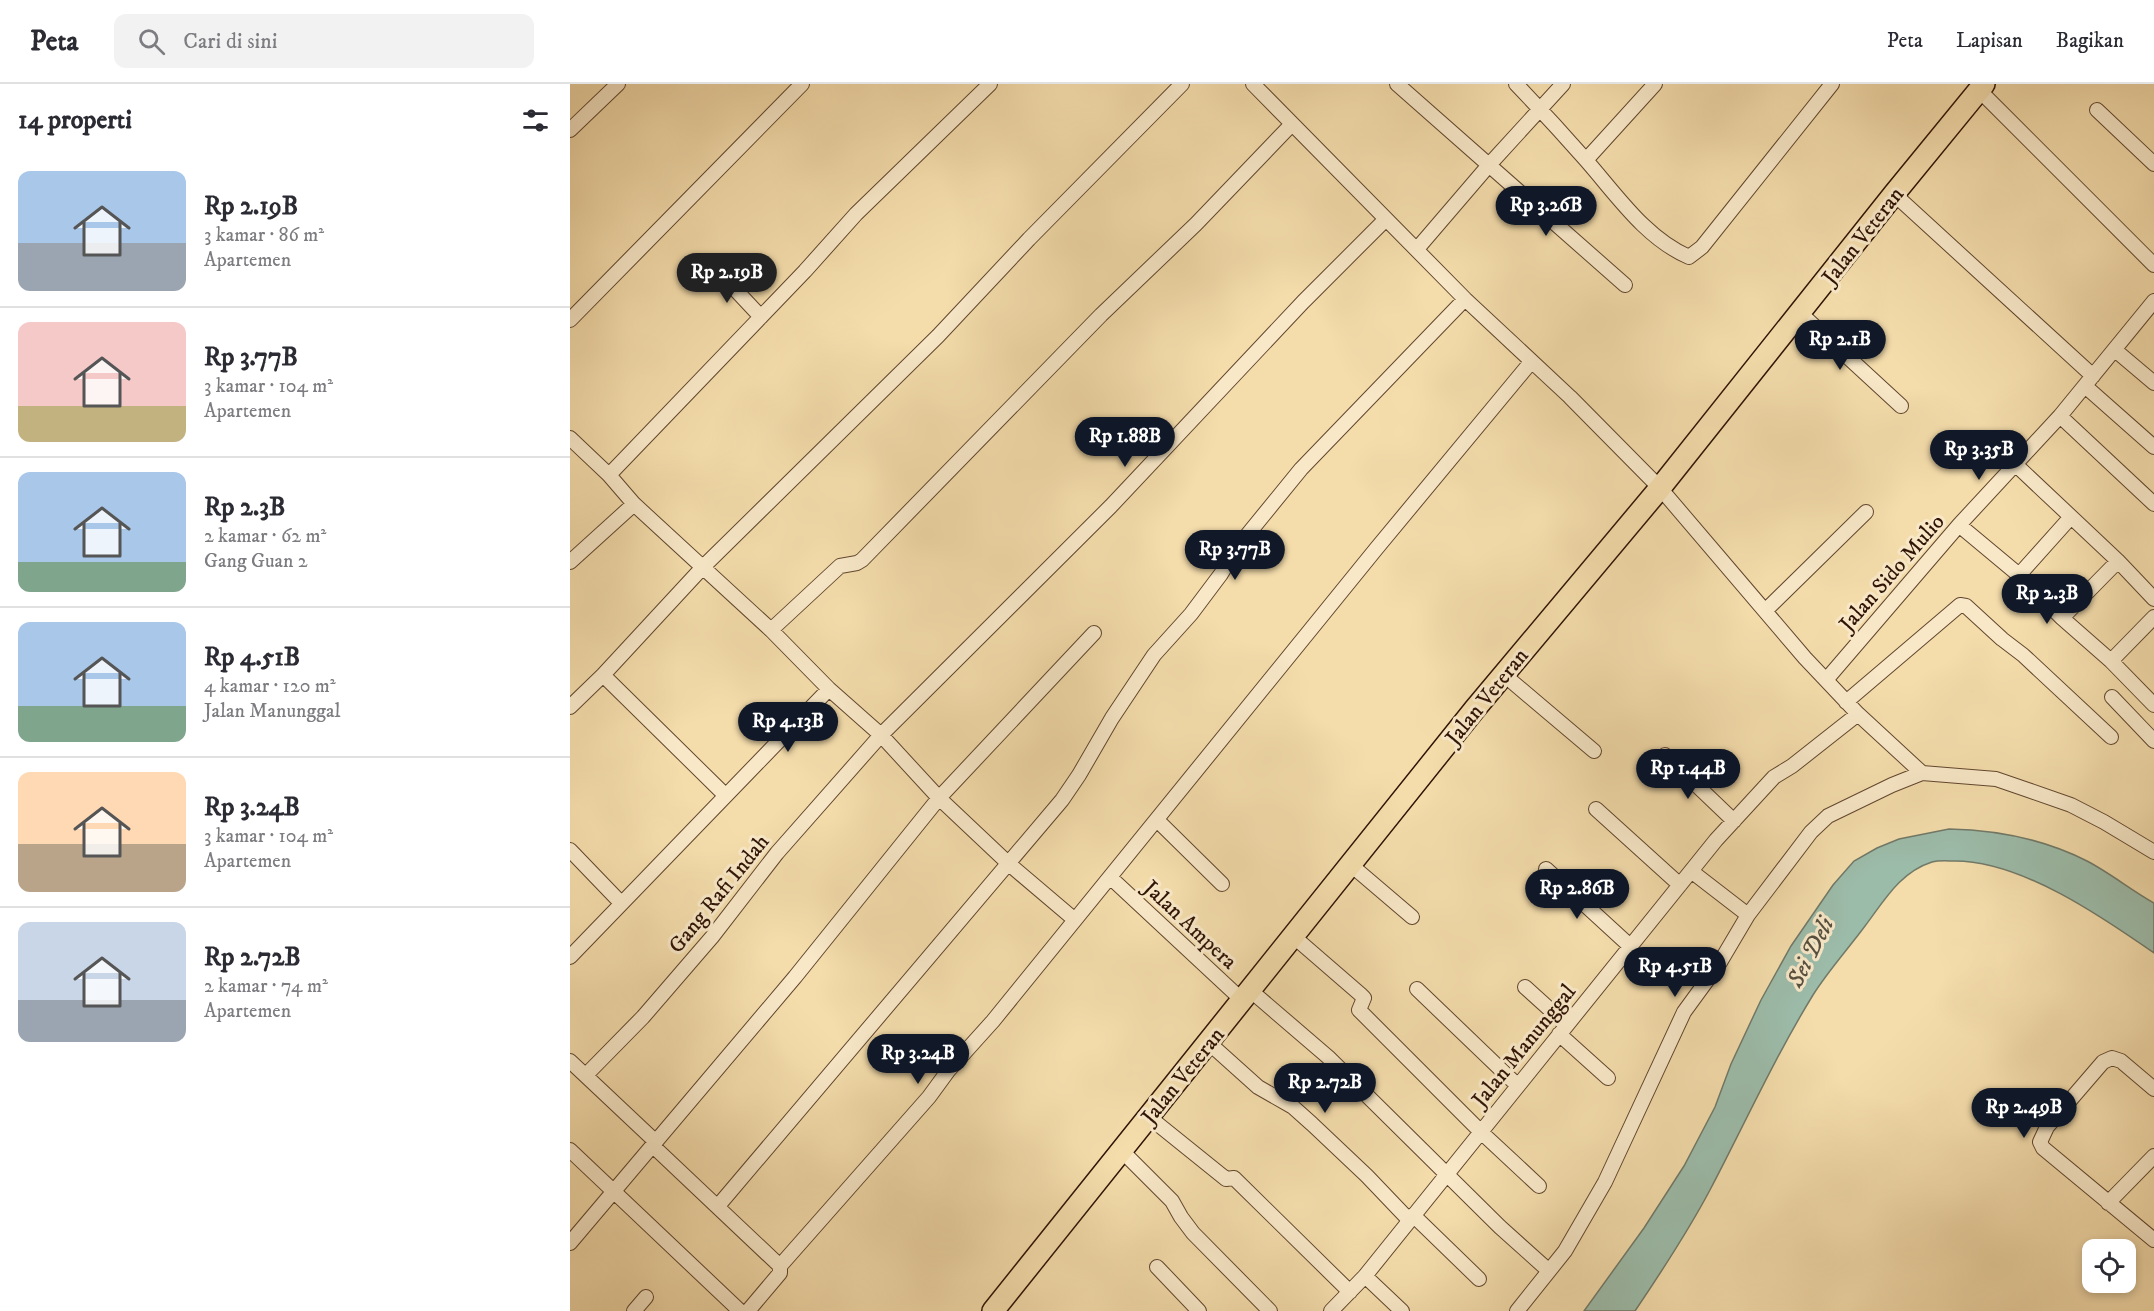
<!DOCTYPE html>
<html lang="id">
<head>
<meta charset="utf-8">
<style>
	:root { --surface:#fff; --page:#f2f2f3; --text:#2b2b33; --muted:#7c7c81; --line:#e1e1e2; --accent:#111827 }
	body { margin:0; font-family:"IM FELL DW Pica",serif; background:var(--page); color:var(--text); height:100vh; display:flex; flex-direction:column; font-size:22px; white-space:nowrap }
	* { box-sizing:border-box; margin:0 }
	p { font-size:20px; color:var(--muted) }
	.icon { flex:none; width:33px; height:33px; fill:none; stroke:currentColor; stroke-width:2; stroke-linecap:round; stroke-linejoin:round }
	.map { position:relative; flex:1; overflow:hidden }
	.details { display:flex; flex-direction:column; background:var(--surface); width:570px }
	.details>* { flex:none }
	.controls { position:absolute; left:1512px; top:1155px; display:grid; gap:12px }
	.controls a { display:grid; place-items:center; width:54px; height:54px; border-radius:12px; background:var(--surface); box-shadow:0 3px 9px #0003; font-size:30px }
	.price { position:absolute; translate:-50% -51px; padding:0 14px; border-radius:21px; background:var(--accent); color:#fff; font-size:20px; line-height:39px; filter:drop-shadow(0 2px 3px #0008) }
	.price::after { content:''; position:absolute; left:50%; top:36px; width:18px; height:14px; margin-left:-9px; background:inherit; clip-path:polygon(0 0,100% 0,50% 100%) }
	.price.on { background:#222; color:#fff }
	ul { padding:0; list-style:none }
	li { display:flex; align-items:center; gap:18px; height:150px; padding:0 18px }
	li+li { border-top:2px solid var(--line) }
	li span { display:grid; place-items:center; flex:none; width:168px; height:120px; border-radius:12px; color:#555 }
	li>.icon { margin-inline-start:auto }
	span .icon { width:72px; height:72px; fill:#fffc; stroke-width:1 }
	li b { font-size:26px }
	h2 { display:flex; justify-content:space-between; align-items:center; height:72px; padding:0 18px; font-size:26px }
	header { display:flex; align-items:center; gap:36px; box-sizing:border-box; height:84px; padding:0 30px; background:var(--surface); border-bottom:2px solid var(--line) }
	header strong { font-size:28px }
	nav { display:flex; gap:33px; margin-inline-start:auto; font-size:21px }
	.search { width:420px; height:54px; background:var(--page); display:flex; align-items:center; gap:15px; box-sizing:border-box; padding:0 21px; border-radius:12px; color:var(--muted); font-size:22px }
	main { display:flex; flex:1; min-height:0 }
	.map>svg:first-child { display:block }
	.water { fill:#9cbcaa; stroke:#717968; stroke-width:1.5 }
	.lines { fill:none; stroke-linecap:round; stroke-linejoin:round }
	.minor-casing { stroke:#61462f; stroke-width:16 }
	.primary-casing { stroke:#301406; stroke-width:24 }
	.minor { stroke:#f8e8c8; stroke-width:14 }
	.primary { stroke:#f4dcab; stroke-width:21 }
	.labels { text-anchor:middle; stroke-width:6; stroke-linejoin:round; paint-order:stroke }
	.street-label { font-size:22px; fill:#301406; stroke:#f8e8c8 }
	.water-label { font-size:24px; font-style:italic; fill:#564f3f; stroke:#f8e8c8 }
</style>
</head>
<body>
<header>
<strong>Peta</strong>
<div class="search"><svg class="icon" aria-label="search" viewBox="0 0 24 24"><circle cx="10" cy="10" r="6"/><path d="M15 15l6 6"/></svg>Cari di sini</div>
<nav><a>Peta</a><a>Lapisan</a><a>Bagikan</a></nav>
</header>
<main>
<section class="details">
<h2>14 properti<svg class="icon" aria-label="filters" viewBox="0 0 24 24"><path d="M4 7h16M4 17h16"/><circle cx="9" cy="7" r="2"/><circle cx="15" cy="17" r="2"/></svg></h2>
<ul>
<li><span style="background:linear-gradient(#a9c7e8 60%,#9aa5b1 0)"><svg class="icon" aria-label="home" viewBox="0 0 24 24"><path d="M3 11l9-7 9 7M6 9v11h12V9"/></svg></span><div><b>Rp 2.19B</b><p>3 kamar · 86 m²</p><p>Apartemen</p></div></li>
<li><span style="background:linear-gradient(#f6c9c9 70%,#c2b280 0)"><svg class="icon" aria-label="home" viewBox="0 0 24 24"><path d="M3 11l9-7 9 7M6 9v11h12V9"/></svg></span><div><b>Rp 3.77B</b><p>3 kamar · 104 m²</p><p>Apartemen</p></div></li>
<li><span style="background:linear-gradient(#a9c7e8 75%,#7fa58c 0)"><svg class="icon" aria-label="home" viewBox="0 0 24 24"><path d="M3 11l9-7 9 7M6 9v11h12V9"/></svg></span><div><b>Rp 2.3B</b><p>2 kamar · 62 m²</p><p>Gang Guan 2</p></div></li>
<li><span style="background:linear-gradient(#a9c7e8 70%,#7fa58c 0)"><svg class="icon" aria-label="home" viewBox="0 0 24 24"><path d="M3 11l9-7 9 7M6 9v11h12V9"/></svg></span><div><b>Rp 4.51B</b><p>4 kamar · 120 m²</p><p>Jalan Manunggal</p></div></li>
<li><span style="background:linear-gradient(#ffd9b3 60%,#b9a48a 0)"><svg class="icon" aria-label="home" viewBox="0 0 24 24"><path d="M3 11l9-7 9 7M6 9v11h12V9"/></svg></span><div><b>Rp 3.24B</b><p>3 kamar · 104 m²</p><p>Apartemen</p></div></li>
<li><span style="background:linear-gradient(#c9d6e8 65%,#9aa5b1 0)"><svg class="icon" aria-label="home" viewBox="0 0 24 24"><path d="M3 11l9-7 9 7M6 9v11h12V9"/></svg></span><div><b>Rp 2.72B</b><p>2 kamar · 74 m²</p><p>Apartemen</p></div></li>
</ul>
</section>
<div class="map">
<svg width="1584" height="1227" viewBox="0 0 1584 1227">
	<rect width="100%" height="100%" fill="#f4dcab"/>
	<filter id="stains"><feTurbulence type="fractalNoise" baseFrequency=".00333" numOctaves="4"/><feColorMatrix values="0 0 0 0 .2 0 0 0 0 .09 0 0 0 0 .02 0 0 0 .5 -.17"/></filter>
	<radialGradient id="worn" r=".72"><stop offset=".6" stop-color="#630" stop-opacity="0"/><stop offset="1" stop-color="#630" stop-opacity=".3"/></radialGradient>
	<path class="water" d="M 1379,745 C 1426,746 1474,755 1517,777 C 1540,789 1561,806 1584,819 L 1584,869 C 1531,832 1451,777 1385,777 C 1378,777 1369,776 1362,778 C 1330,788 1314,817 1295,842 C 1278,865 1258,887 1243,911 C 1205,973 1175,1039 1141,1104 C 1119,1146 1092,1187 1065,1227 L 1014,1227 L 1074,1144 L 1114,1082 L 1145,1023 L 1161,980 L 1191,916 L 1221,862 L 1263,801 L 1284,777 L 1307,764 L 1329,755 Z"/>
	<g class="lines">
		<g class="minor-casing">
			<path id="minor" d="M 683,0 L 895,215 L 1000,313 L 1090,404 L 1235,574 L 1288,630 L 1352,689 L 1426,695 L 1458,706 L 1501,721 L 1534,738 L 1584,768
				M 827,0 L 1055,201
				M 946,0 C 970,25 993,50 1015,75 C 1046,110 1075,154 1119,173 L 1132,163 L 1262,0
				M 1409,6 L 1584,181
				M 1527,26 L 1584,80
				M 0,46 L 48,0
				M 1016,76 L 1085,0
				M 1324,110 L 1523,292
				M 847,165 L 919,81 L 993,0
				M 146,185 L 191,233
				M 1230,229 L 1331,322
				M 0,236 L 232,0
				M 1545,266 L 1584,299
				M 1515,302 L 1584,363
				M 1490,332 L 1584,420
				M 0,354 L 39,391 L 64,420 L 201,546 L 259,605 L 311,651 L 369,714 L 439,780 L 505,836
				M 1445,380 L 1548,477 L 1584,515
				M 39,391 L 235,187 L 286,130 L 420,0
				M 1389,441 L 1449,491 L 1492,534 L 1541,577 L 1584,621
				M 0,478 L 64,420
				M 1449,491 L 1500,434
				M 1195,527 L 1296,428
				M 1492,534 L 1548,477
				M 201,546 L 270,482 L 287,479 L 292,476 L 531,231 L 626,140 L 722,40
				M 1541,577 L 1584,533
				M 933,590 L 1024,667
				M 33,591 L 155,711
				M 1256,596 L 1389,441 L 1490,332 L 1584,217
				M 1542,613 L 1584,657
				M 1276,618 L 1390,521 L 1396,522 L 1432,555 L 1453,571 L 1541,653
				M 0,623 L 33,591 L 133,483 L 368,252 L 459,155 L 612,0
				M 1095,671 L 1164,737
				M 1026,725 L 1110,801
				M 587,736 L 652,800
				M 0,766 L 51,819
				M 781,781 L 842,833
				M 976,785 L 1060,862
				M 1121,787 L 1178,831
				M 541,794 L 672,916
				M 723,852 L 790,910 L 794,914 L 789,926 L 911,1048 L 969,1102
				M 0,873 L 259,605
				M 955,903 L 997,941
				M 847,905 L 947,1001
				M 680,906 L 758,973 L 930,1143 L 979,1187
				M 989,950 L 1038,994
				M 639,959 L 688,1003 L 723,1023 L 742,1040 L 797,1092 L 839,1136
				M 0,977 L 86,1058
				M 16,991 L 73,933 L 142,853 L 207,769 L 311,651 L 541,422 L 733,218 L 816,135
				M 1584,1005 L 1551,977 L 1542,974 L 1533,978 L 1477,1043 L 1470,1058 L 1473,1064 L 1584,1156
				M 579,1033 L 656,1095 L 664,1094 L 780,1208
				M 83,1062 L 210,1182
				M 0,1066 L 170,1227
				M 552,1067 L 602,1117 L 611,1133 L 623,1149 L 700,1227
				M 1538,1119 L 1584,1072
				M 148,1122 L 492,716 L 509,691 L 542,634 L 584,571 L 621,530 L 651,490 L 665,466 L 731,385 L 895,215
				M 843,1131 L 909,1195
				M 0,1159 L 225,893 L 369,714 L 524,549
				M 587,1183 L 629,1227
				M 795,1192 L 832,1227
				M 64,1227 L 76,1213
				M 178,1227 L 210,1189 L 210,1182 L 359,1013 L 378,987 L 423,937 L 806,465 L 961,278
				M 761,1227 L 795,1192 L 1146,756 L 1204,693 L 1222,682 L 1288,630
				M 947,1227 L 995,1167 L 1035,1098 L 1114,928 L 1149,880 L 1178,831 L 1241,748 L 1258,732 L 1322,701 L 1352,689"/>
		</g>
		<g class="primary-casing">
			<path id="primary" d="M 423,1227 L 904,626 L 1090,404 L 1324,110 L 1414,0"/>
		</g>
		<use href="#minor" class="minor"/>
		<use href="#primary" class="primary"/>
	</g>
	<g class="labels">
		<g class="street-label">
			<text transform="translate(1292 151) rotate(-52)" y="8">Jalan Veteran</text>
			<text transform="translate(1321 488) rotate(-49)" y="8">Jalan Sido Mulio</text>
			<text transform="translate(916 612) rotate(-51)" y="8">Jalan Veteran</text>
			<text transform="translate(148 809) rotate(-51)" y="8">Gang Rafi Indah</text>
			<text transform="translate(621 840) rotate(43)" y="8">Jalan Ampera</text>
			<text transform="translate(953 961) rotate(-51)" y="8">Jalan Manunggal</text>
			<text transform="translate(612 991) rotate(-51)" y="8">Jalan Veteran</text>
		</g>
		<g class="water-label">
			<text transform="translate(1240 868) rotate(-63)" y="8">Sei Deli</text>
		</g>
	</g>
	<rect width="100%" height="100%" filter="url(#stains)"/>
	<rect width="100%" height="100%" fill="url(#worn)"/>
</svg>
<div class="controls">
<a><svg class="icon" aria-label="locate" viewBox="0 0 24 24"><circle cx="12" cy="12" r="6"/><path d="M12 2v4M12 18v4M2 12h4M18 12h4"/></svg></a>
</div>
<b class="price" style="left:976px;top:153px">Rp 3.26B</b>
<b class="price on" style="left:157px;top:220px">Rp 2.19B</b>
<b class="price" style="left:1270px;top:287px">Rp 2.1B</b>
<b class="price" style="left:555px;top:384px">Rp 1.88B</b>
<b class="price" style="left:1409px;top:397px">Rp 3.35B</b>
<b class="price" style="left:665px;top:497px">Rp 3.77B</b>
<b class="price" style="left:1477px;top:541px">Rp 2.3B</b>
<b class="price" style="left:218px;top:669px">Rp 4.13B</b>
<b class="price" style="left:1118px;top:716px">Rp 1.44B</b>
<b class="price" style="left:1007px;top:836px">Rp 2.86B</b>
<b class="price" style="left:1105px;top:914px">Rp 4.51B</b>
<b class="price" style="left:348px;top:1001px">Rp 3.24B</b>
<b class="price" style="left:755px;top:1030px">Rp 2.72B</b>
<b class="price" style="left:1454px;top:1055px">Rp 2.49B</b>
</div>
</main>
</body>
</html>
